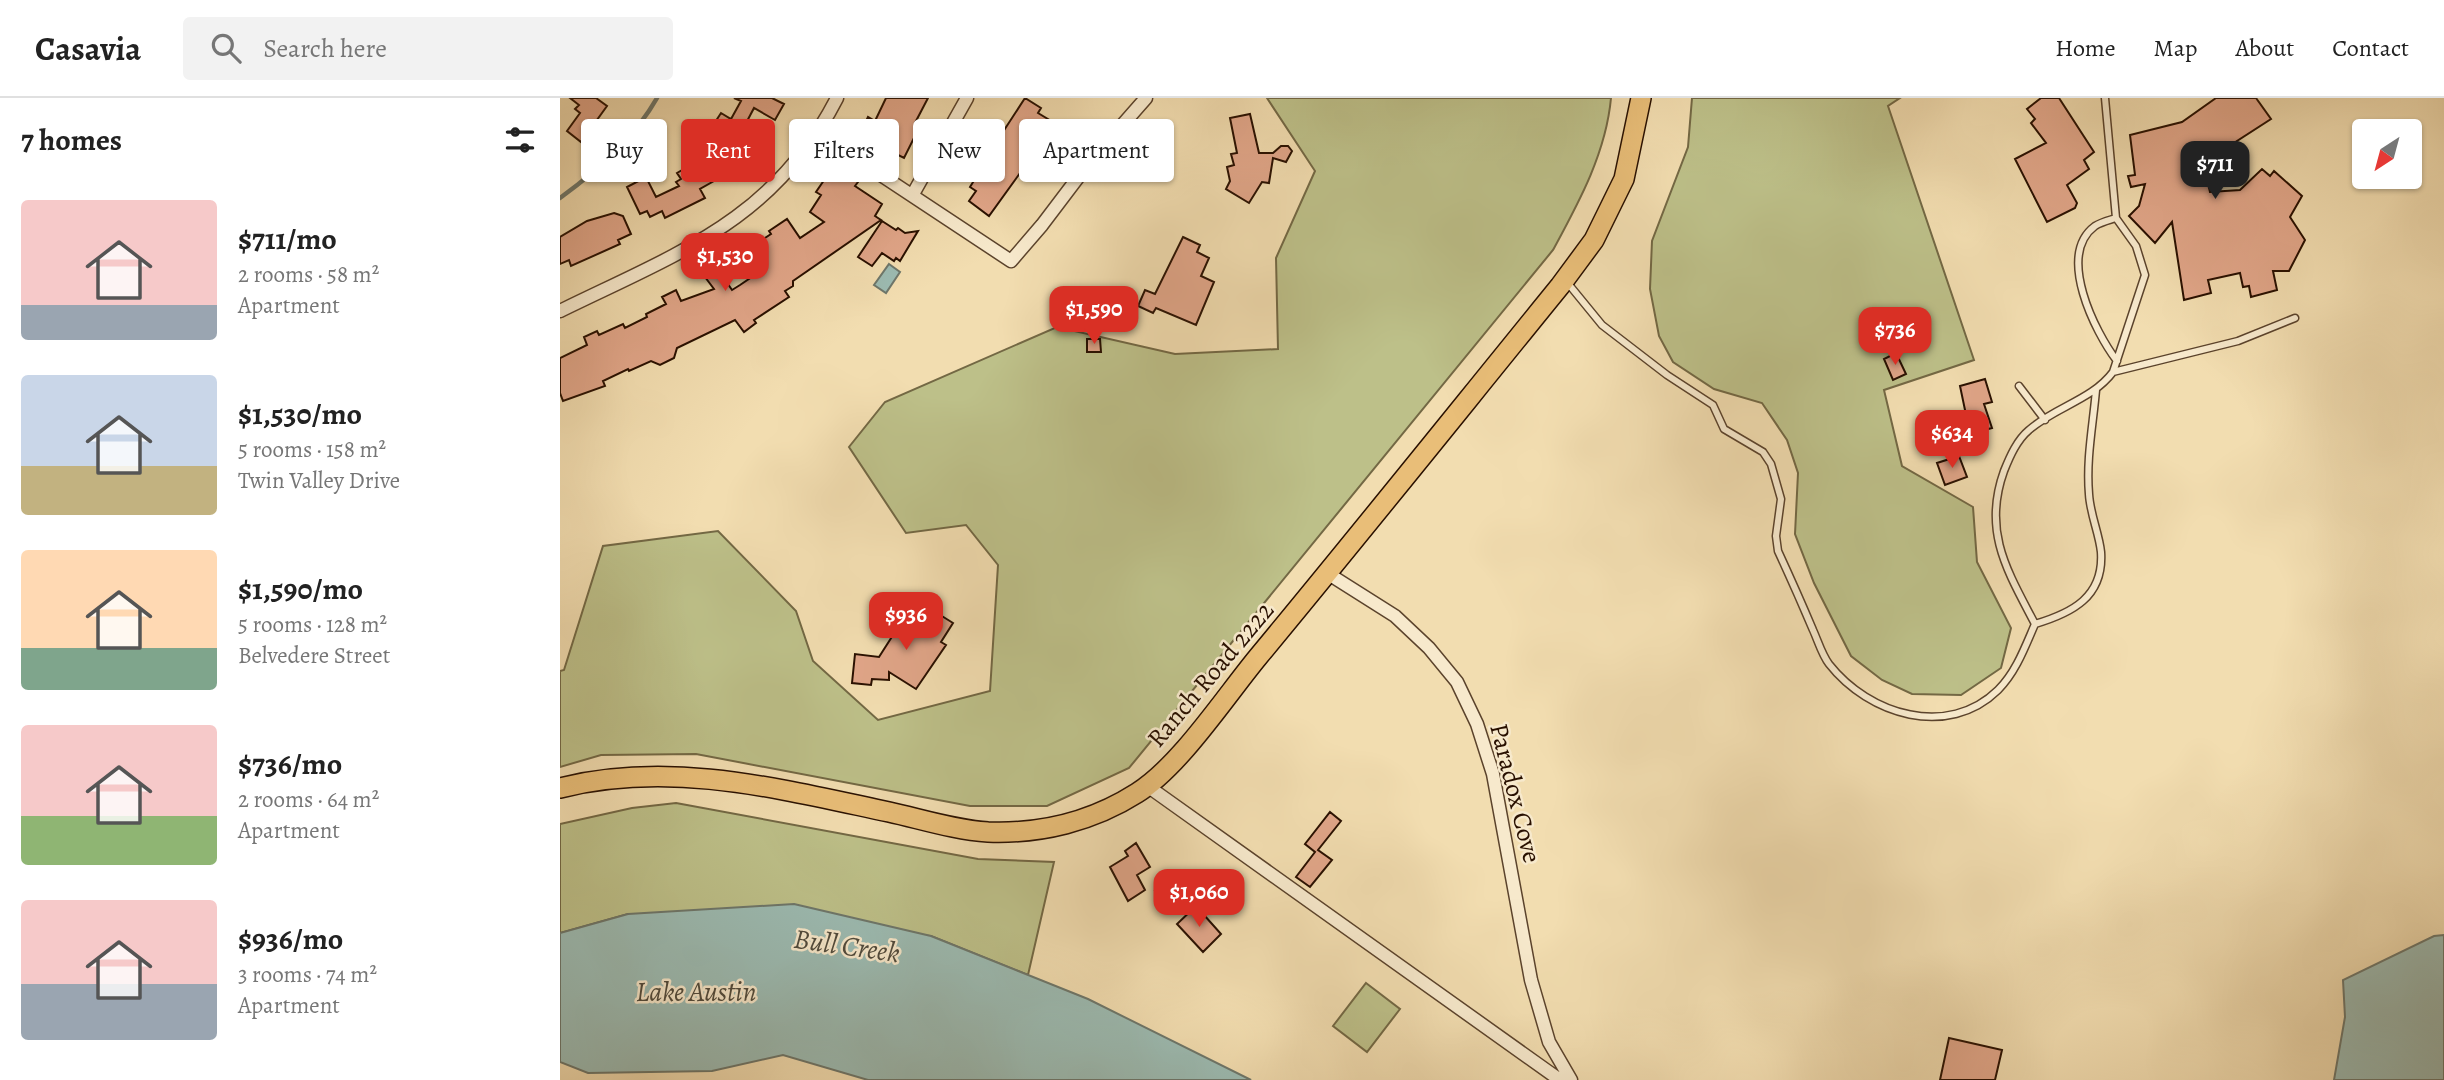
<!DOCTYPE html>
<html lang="en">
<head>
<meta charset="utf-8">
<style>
	:root { --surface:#fff; --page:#f2f2f2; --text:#222; --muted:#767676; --line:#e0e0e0; --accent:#d93025 }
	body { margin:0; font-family:Alegreya,serif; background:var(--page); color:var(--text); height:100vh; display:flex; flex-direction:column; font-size:26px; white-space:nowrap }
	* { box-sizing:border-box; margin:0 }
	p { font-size:23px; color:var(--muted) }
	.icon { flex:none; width:38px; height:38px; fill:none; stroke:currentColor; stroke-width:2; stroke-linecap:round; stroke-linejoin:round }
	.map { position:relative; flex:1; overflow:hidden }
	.drawer { display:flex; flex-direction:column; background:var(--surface); width:560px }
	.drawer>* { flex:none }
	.top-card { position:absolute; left:21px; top:21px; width:665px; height:63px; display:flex; gap:14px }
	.needle { width:46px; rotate:216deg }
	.tools { position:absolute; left:1792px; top:21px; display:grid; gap:14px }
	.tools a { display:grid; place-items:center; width:70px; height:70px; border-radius:7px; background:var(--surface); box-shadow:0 2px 5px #0004; font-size:35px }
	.price { position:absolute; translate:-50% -60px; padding:0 16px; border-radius:14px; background:var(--accent); color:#fff; font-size:23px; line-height:46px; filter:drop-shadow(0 2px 4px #0008) }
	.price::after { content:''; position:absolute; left:50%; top:42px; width:21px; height:16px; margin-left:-10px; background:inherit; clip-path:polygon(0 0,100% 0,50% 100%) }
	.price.on { background:#222; color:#fff }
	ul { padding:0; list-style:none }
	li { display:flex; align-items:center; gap:21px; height:175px; padding:0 21px }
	li span { display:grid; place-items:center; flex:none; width:196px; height:140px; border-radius:7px; color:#555 }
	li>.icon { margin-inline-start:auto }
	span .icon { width:84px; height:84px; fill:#fffc; stroke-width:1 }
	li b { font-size:30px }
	h2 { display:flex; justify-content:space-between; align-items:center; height:84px; padding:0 21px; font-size:30px }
	.chip { padding:0 24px; border-radius:7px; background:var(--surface); box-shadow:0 2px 5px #0004; font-size:24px; line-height:63px }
	.chip.on { background:var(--accent); color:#fff }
	header { display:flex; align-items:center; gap:42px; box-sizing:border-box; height:98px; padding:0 35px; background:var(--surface); border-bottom:2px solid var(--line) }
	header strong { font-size:33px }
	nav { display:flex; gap:38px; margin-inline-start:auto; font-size:24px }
	.search { width:490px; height:63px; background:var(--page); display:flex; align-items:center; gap:18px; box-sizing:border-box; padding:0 24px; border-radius:7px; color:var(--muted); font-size:26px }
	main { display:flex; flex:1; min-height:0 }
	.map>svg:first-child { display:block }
	.green { fill:#bdc089; stroke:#736844; stroke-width:2 }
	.water { fill:#9cbbb2; stroke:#6e776b; stroke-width:2 }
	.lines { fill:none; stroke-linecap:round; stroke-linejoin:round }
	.stream { stroke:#6e776b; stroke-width:4.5 }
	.building { fill:#e1a689; stroke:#291000; stroke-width:2 }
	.lane-casing { stroke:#5b432c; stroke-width:9 }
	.street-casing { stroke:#5b432c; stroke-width:15 }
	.primary-casing { stroke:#291000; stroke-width:22 }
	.lane { stroke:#f7e9cc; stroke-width:6 }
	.street { stroke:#f7e9cc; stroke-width:12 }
	.primary { stroke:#e9be78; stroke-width:19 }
	.labels { text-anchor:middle; stroke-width:5; stroke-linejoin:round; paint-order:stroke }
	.street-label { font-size:26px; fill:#291000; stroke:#f7e9cc }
	.water-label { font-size:28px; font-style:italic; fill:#514c3e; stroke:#f7e9cc }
</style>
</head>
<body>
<header>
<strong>Casavia</strong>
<div class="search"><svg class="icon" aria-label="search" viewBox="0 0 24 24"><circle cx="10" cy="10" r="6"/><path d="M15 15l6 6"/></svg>Search here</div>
<nav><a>Home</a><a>Map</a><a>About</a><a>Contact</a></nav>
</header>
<main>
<section class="drawer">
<h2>7 homes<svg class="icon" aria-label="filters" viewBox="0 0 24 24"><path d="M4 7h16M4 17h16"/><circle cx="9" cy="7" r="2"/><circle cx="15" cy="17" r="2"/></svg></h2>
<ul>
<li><span style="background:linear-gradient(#f6c9c9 75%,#9aa5b1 0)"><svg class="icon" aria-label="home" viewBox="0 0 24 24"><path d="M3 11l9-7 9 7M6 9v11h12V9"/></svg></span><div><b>$711/mo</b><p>2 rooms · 58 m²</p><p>Apartment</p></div></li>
<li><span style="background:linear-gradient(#c9d6e8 65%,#c2b280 0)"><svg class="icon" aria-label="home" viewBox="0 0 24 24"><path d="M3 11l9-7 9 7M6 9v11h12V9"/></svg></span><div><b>$1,530/mo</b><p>5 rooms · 158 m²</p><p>Twin Valley Drive</p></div></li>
<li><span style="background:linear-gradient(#ffd9b3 70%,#7fa58c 0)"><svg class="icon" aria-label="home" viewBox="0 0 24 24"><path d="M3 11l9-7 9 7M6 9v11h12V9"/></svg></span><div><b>$1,590/mo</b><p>5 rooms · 128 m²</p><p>Belvedere Street</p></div></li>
<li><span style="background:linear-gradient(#f6c9c9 65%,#8fb573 0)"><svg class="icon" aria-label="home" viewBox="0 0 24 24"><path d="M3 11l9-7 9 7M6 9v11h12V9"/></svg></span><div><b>$736/mo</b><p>2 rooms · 64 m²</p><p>Apartment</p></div></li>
<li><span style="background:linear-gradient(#f6c9c9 60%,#9aa5b1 0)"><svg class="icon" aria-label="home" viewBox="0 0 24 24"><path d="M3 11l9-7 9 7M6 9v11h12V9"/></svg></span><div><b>$936/mo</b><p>3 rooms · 74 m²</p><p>Apartment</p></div></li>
</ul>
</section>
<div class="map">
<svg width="1884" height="982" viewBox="0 0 1884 982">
	<rect width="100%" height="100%" fill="#f2ddb0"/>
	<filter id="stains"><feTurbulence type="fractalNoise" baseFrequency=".00286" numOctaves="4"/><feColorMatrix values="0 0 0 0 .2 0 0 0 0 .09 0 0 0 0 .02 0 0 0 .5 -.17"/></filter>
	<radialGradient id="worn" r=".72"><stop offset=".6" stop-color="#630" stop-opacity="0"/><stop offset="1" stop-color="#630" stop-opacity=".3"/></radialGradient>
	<path class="green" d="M 707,0 L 1051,0 C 1046,55 1019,104 993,152 L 569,670 L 487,708 L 410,708 L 136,656 L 41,657 L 0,669 L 0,573 L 4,572 L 43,448 L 158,433 L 236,513 L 253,563 L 318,622 L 430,593 L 438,467 L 406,427 L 346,435 L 289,349 L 325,304 L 497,229 L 615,256 L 718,251 L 716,160 L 755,73 Z
		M 1132,0 L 1340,0 L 1328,8 L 1414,262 L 1324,292 L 1342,368 L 1413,409 L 1417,464 L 1451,530 L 1441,570 L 1401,597 L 1352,596 L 1322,582 L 1291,558 L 1254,485 L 1235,436 L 1238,375 L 1227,342 L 1202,305 L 1154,291 L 1113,264 L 1099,238 L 1090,191 L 1092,143 L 1128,49 Z
		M 116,705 L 418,761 L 494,764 L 468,877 L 371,838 L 68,816 L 0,835 L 0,726 L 72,710 Z
		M 806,885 L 840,911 L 807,954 L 773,928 Z"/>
	<path class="water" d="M 329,166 L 340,174 L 326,195 L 314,187 Z
		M 234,806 L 371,838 L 528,901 L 691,982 L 308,982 L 223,957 L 152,973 L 28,975 L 0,964 L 0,835 L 68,816 Z
		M 1884,837 L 1884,982 L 1774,982 L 1785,919 L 1783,882 L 1874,838 Z"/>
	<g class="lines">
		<path class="stream" d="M 0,100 C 36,74 75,39 97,0"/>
	</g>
	<path class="building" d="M 10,0 L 36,0 L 47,8 L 21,44 L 7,33 L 20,15 L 15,11 L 19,7 Z
		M 174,0 L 212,0 L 224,6 L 215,22 L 194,10 L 184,29 L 196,37 L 184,56 L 159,39 L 162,35 L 152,29 L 161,15 L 171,21 L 181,3 Z
		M 326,0 L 368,0 L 355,25 L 360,28 L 344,60 L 332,54 L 333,50 L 301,34 L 308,19 L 315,23 Z
		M 465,0 L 481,10 L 478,15 L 496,26 L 493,35 L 487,49 L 481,46 L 429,118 L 409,103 L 416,93 L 410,89 L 415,81 L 412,78 L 430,53 L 418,44 L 426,34 L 437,43 Z
		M 1481,0 L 1499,0 L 1534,54 L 1524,62 L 1529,71 L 1507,87 L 1517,105 L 1515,110 L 1487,124 L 1455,61 L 1486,45 L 1471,25 L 1475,21 L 1467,11 Z
		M 1656,0 L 1696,0 L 1711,21 L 1643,65 L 1650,94 L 1680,92 L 1702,71 L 1710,78 L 1714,73 L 1742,98 L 1730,119 L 1745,142 L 1729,173 L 1713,173 L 1717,192 L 1691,199 L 1689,188 L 1683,189 L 1680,175 L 1648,182 L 1651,195 L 1624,202 L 1612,124 L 1595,145 L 1569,118 L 1579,108 L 1585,86 L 1571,89 L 1568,78 L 1575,77 L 1570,37 L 1622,24 Z
		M 690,16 L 699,55 L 713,55 L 721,48 L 728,48 L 732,53 L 726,64 L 713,60 L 709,85 L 702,84 L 689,105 L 666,91 L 670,83 L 667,69 L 674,67 L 671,56 L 677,55 L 670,20 Z
		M 136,56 L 154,83 L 140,91 L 145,100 L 105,120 L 102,113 L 90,119 L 87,113 L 80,116 L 67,89 L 86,79 L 96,99 L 119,88 L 116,84 L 121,81 L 117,75 L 129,68 L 125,62 Z
		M 271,72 L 285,81 L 290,73 L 301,80 L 295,88 L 322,106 L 315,118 L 321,122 L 233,183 L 233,188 L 225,193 L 229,199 L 194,222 L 196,225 L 184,234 L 175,222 L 117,250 L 114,260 L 100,267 L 91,263 L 69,273 L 68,271 L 43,283 L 45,288 L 3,303 L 0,295 L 0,260 L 27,247 L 24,239 L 37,233 L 39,237 L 63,226 L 65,230 L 87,219 L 86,216 L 106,206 L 102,199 L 116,192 L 121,203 L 154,191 L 145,179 L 157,170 L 172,192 L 180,187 L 205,170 L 191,149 L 211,136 L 209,133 L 227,121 L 240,140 L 264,124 L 250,114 L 261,97 L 256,94 Z
		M 54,115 L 63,118 L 71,136 L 58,142 L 60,146 L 11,168 L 9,162 L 0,166 L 0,139 L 27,123 Z
		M 322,123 L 336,132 L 338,130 L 345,135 L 358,133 L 340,163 L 336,160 L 334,163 L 322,155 L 312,168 L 298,159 Z
		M 623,139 L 640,147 L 637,154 L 649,160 L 641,178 L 654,184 L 636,227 L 596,210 L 593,215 L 578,208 L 585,192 L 595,196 Z
		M 527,241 L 540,241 L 541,254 L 527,254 Z
		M 1336,255 L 1346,276 L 1333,282 L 1324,261 Z
		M 1425,281 L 1432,304 L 1424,306 L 1432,330 L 1410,336 L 1400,288 Z
		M 1399,358 L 1407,379 L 1385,387 L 1377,365 Z
		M 369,510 L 393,525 L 381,544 L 386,547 L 356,591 L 329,574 L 329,582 L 312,581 L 311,587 L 292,585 L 295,556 L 319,559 L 344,520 L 353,526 L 359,517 L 363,520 Z
		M 770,714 L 781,723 L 758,752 L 772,762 L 750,789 L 736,779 L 755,754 L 745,746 Z
		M 576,745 L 590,769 L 577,777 L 585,792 L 568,803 L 550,769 L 568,758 L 565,753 Z
		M 611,780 L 621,792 L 605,805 L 595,793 Z
		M 636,808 L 661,836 L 643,854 L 617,826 Z
		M 1389,940 L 1442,952 L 1435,982 L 1380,982 Z"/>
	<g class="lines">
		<g class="lane-casing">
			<path id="lane" d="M 1545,0 L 1556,120 L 1576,148 L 1585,177 L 1553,274
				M 1556,120 C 1550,122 1541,124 1535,128 C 1496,157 1535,234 1557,263
				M 1006,183 L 1042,227 L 1107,277 L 1153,307 L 1164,331 L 1203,354 L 1211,366 L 1221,401 L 1216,438 L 1218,453 C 1230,479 1242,506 1253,532 C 1258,543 1262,557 1269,566 C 1309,617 1388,641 1438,592 C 1456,574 1465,549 1475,526 C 1448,474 1422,434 1444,373 C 1450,358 1457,342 1469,332 C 1495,309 1532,302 1553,274 L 1678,243 L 1735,220
				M 1459,288 L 1485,322
				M 1475,526 C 1512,515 1544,499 1541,454 C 1539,435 1530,416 1529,396 C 1526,361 1533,327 1536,292"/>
		</g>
		<g class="street-casing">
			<path id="street" d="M 259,36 L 451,163 L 482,127 L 529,65 L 586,0
				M 353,96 L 407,0
				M 0,213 C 116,156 214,123 277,0
				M 767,475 L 835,518 L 869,550 L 897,584 L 917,626 L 933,676 L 971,882 L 989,944 L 1011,982
				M 586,687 L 1000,982"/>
		</g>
		<g class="primary-casing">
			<path id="primary" d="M 0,690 C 111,662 220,691 329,714 C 361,721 395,732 428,734 C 481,736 533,723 577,695 C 620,668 665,599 698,559 C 800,436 900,311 1000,188 L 1034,142 L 1064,81 L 1081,0"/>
		</g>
		<use href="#lane" class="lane"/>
		<use href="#street" class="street"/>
		<use href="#primary" class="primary"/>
	</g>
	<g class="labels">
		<g class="street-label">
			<text transform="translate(650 576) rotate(-50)" y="9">Ranch Road 2222</text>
			<text transform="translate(956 695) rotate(76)" y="9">Paradox Cove</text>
		</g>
		<g class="water-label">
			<text transform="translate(287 847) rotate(8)" y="10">Bull Creek</text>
			<text x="136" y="903">Lake Austin</text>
		</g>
	</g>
	<rect width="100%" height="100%" filter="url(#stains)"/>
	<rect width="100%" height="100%" fill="url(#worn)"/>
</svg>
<div class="tools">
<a><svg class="needle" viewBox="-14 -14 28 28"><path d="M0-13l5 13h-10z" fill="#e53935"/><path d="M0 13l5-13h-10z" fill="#767676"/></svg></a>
</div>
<b class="price on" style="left:1655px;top:103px">$711</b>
<b class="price" style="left:165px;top:195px">$1,530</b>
<b class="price" style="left:534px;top:248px">$1,590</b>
<b class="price" style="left:1335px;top:269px">$736</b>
<b class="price" style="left:1392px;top:372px">$634</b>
<b class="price" style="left:346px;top:554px">$936</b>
<b class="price" style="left:639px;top:831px">$1,060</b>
<div class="top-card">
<a class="chip">Buy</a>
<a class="chip on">Rent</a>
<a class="chip">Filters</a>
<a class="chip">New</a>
<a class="chip">Apartment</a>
</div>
</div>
</main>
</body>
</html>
